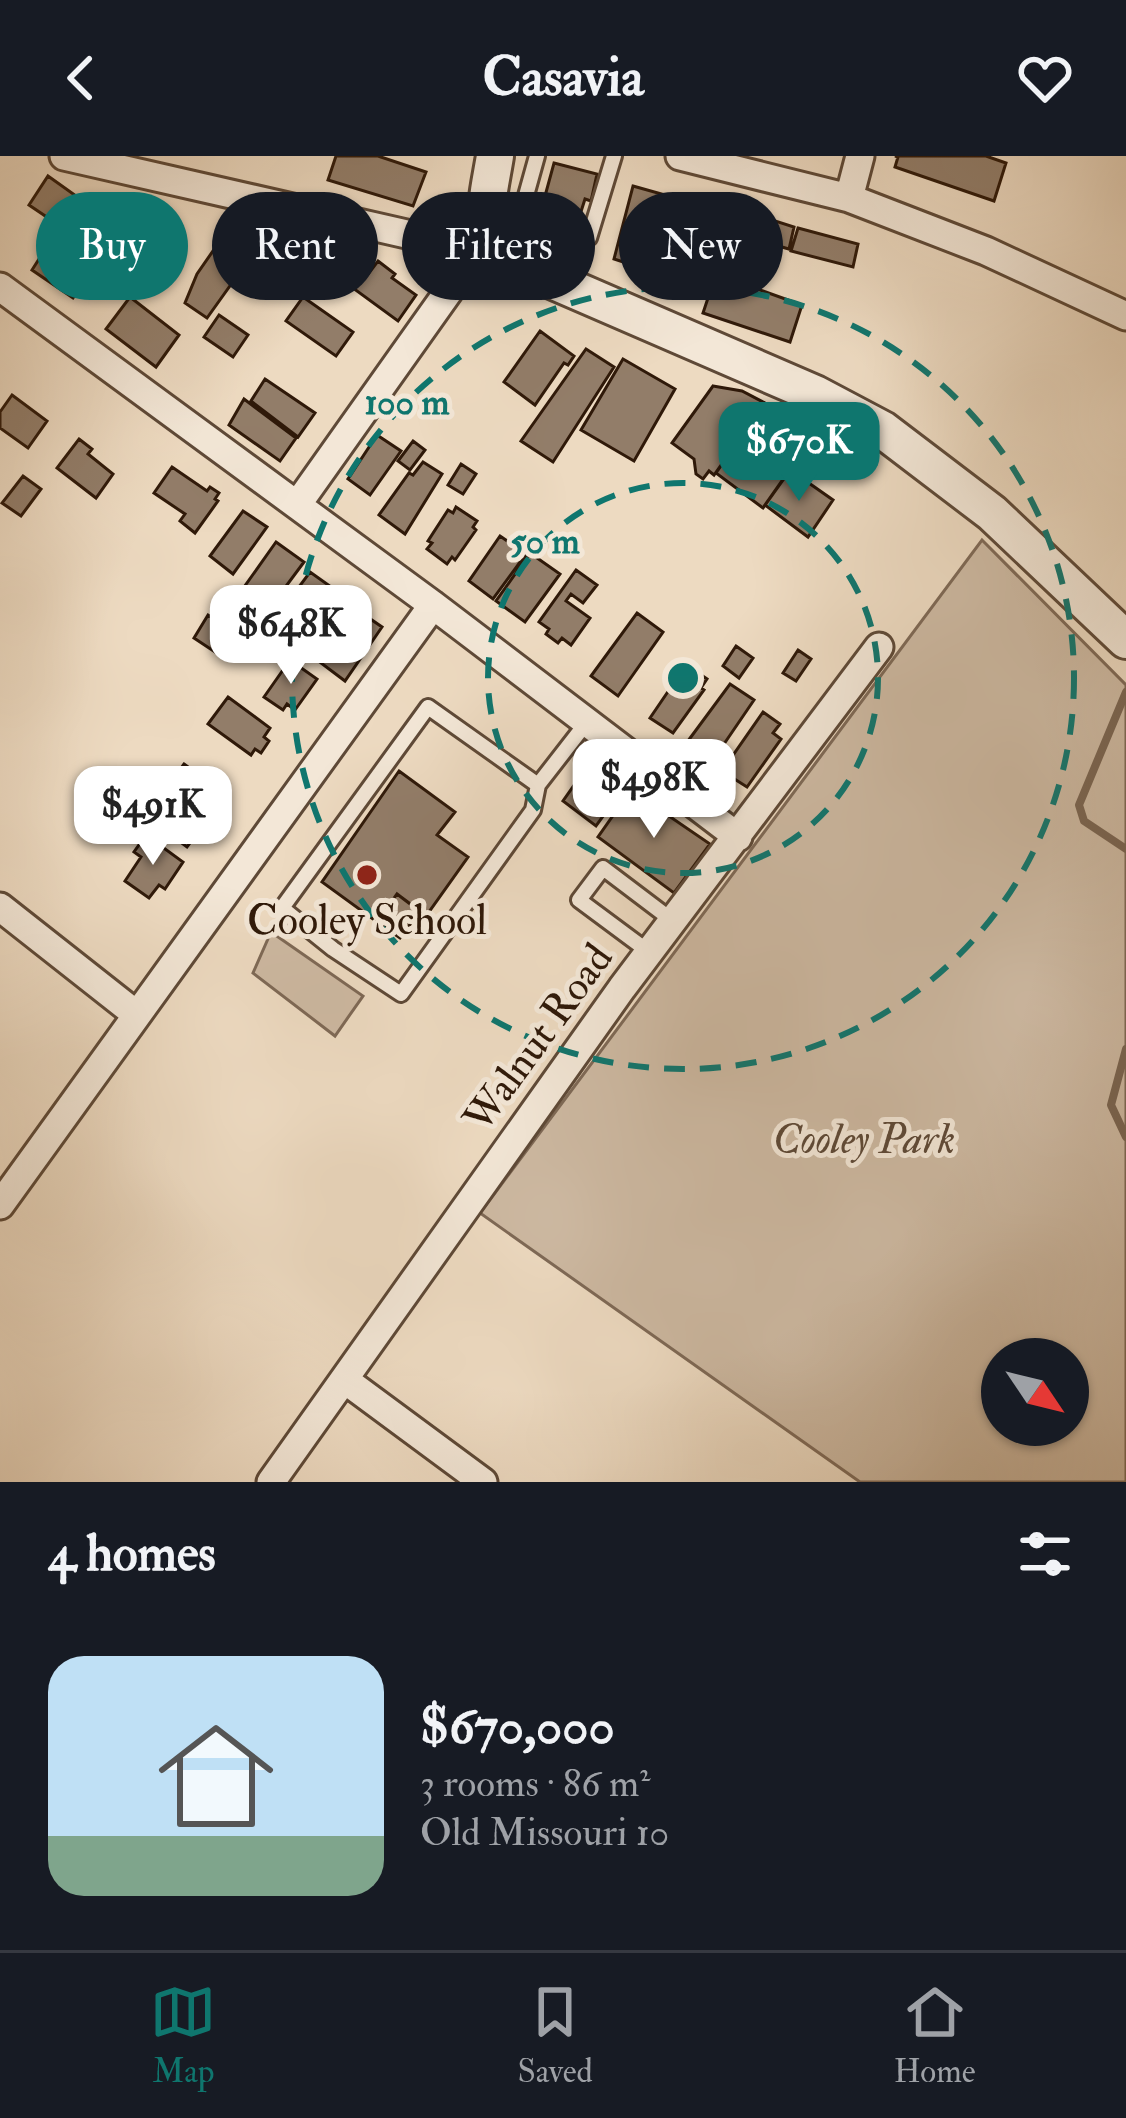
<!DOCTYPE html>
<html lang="en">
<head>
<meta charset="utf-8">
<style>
	:root { --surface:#171b24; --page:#242831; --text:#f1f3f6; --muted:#9ea1a6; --line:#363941; --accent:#0f766e }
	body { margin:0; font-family:"IM FELL Double Pica",serif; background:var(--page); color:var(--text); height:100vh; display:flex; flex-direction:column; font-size:45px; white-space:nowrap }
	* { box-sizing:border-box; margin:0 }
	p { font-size:39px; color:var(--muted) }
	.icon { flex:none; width:66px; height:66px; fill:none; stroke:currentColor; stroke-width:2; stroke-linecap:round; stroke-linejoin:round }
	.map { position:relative; height:1326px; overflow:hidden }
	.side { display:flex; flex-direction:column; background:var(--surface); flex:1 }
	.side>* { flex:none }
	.hud { position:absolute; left:36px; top:36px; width:1056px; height:108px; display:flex; gap:24px }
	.needle { width:78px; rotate:125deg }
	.controls { position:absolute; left:981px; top:1182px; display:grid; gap:24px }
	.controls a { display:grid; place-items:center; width:108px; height:108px; border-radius:50%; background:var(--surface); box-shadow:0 3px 9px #0004; font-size:60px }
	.price { position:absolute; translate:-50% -102px; padding:0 27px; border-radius:24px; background:#fff; color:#222; font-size:39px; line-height:78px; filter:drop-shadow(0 3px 6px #0008) }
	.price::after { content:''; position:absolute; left:50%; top:72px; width:36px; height:27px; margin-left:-18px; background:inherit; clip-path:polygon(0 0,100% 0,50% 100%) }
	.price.active { background:var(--accent); color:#fff }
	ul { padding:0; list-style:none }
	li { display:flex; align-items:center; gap:36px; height:300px; padding:0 48px }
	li+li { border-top:3px solid var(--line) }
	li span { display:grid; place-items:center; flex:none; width:336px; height:240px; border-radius:36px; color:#555 }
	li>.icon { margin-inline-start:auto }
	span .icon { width:144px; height:144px; fill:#fffc; stroke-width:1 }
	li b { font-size:51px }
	h2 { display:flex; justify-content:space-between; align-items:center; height:144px; padding:0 48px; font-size:51px }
	.tag { padding:0 42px; border-radius:54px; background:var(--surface); box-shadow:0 3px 9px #0004; font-size:42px; line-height:108px }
	.tag.active { background:var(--accent); color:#fff }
	header { display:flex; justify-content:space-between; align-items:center; height:156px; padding:0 48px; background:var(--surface); font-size:54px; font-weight:700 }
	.tabs { display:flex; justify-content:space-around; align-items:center; height:168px; border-top:3px solid var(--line); background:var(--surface); font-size:33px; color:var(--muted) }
	.tabs a { display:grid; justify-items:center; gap:6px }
	.tabs .active { color:var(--accent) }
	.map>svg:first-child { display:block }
	.green { fill:#cdb9a2; stroke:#7e6956; stroke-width:3; fill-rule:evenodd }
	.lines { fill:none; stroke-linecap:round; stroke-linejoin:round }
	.stream { stroke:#7a6552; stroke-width:8 }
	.building { fill:#927d69; stroke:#2f1909; stroke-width:3 }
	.service-casing { stroke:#5e4937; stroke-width:20 }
	.minor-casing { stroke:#5e4937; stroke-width:33 }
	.tertiary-casing { stroke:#5e4937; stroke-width:42 }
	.service { stroke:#f3e7d7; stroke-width:14 }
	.minor { stroke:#f3e7d7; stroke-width:27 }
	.tertiary { stroke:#f3e7d7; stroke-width:36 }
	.ring { fill:none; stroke:#0f766e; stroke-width:6; stroke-dasharray:21 15 }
	.poi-dot { fill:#8f2418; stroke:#f3e7d7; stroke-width:4.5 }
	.labels { text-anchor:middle; stroke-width:10; stroke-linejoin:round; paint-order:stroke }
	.poi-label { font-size:42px; fill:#2f1909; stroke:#f3e7d7 }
	.street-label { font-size:42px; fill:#2f1909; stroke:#f3e7d7 }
	.park-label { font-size:42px; font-style:italic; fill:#5e4937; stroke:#f3e7d7 }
	.centre { fill:#0f766e; stroke:#f3e7d7; stroke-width:6 }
	.ring-label { font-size:36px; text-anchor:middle; font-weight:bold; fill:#0f766e; stroke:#f3e7d7; stroke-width:10; stroke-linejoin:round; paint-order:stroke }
</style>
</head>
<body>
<header><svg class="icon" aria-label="back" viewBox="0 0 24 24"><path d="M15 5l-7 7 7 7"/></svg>Casavia<svg class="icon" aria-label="heart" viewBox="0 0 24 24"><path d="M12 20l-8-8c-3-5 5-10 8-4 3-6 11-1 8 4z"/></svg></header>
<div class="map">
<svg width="1126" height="1326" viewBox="0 0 1126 1326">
	<rect width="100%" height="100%" fill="#eddac1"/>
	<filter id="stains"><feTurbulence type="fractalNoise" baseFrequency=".00167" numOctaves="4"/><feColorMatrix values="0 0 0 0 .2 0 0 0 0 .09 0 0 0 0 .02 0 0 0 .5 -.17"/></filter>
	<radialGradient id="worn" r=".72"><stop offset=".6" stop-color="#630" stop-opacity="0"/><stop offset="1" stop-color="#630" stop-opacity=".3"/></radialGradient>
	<path class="green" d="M 982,384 L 1126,529 L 1126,1326 L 860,1326 L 480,1057 ZM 1068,1203 L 1068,1269 L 1002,1269 L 1002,1203 Z
		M 271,776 L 363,840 L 335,880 L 253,817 Z"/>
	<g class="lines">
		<path class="stream" d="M 1126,536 L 1079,649 L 1084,665 L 1126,693
			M 1126,893 L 1111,949 L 1126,981"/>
	</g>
	<path class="building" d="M 336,0 L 378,0 L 426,16 L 413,50 L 328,24 Z
		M 895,0 L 986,0 L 1006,7 L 994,45 L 895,11 L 898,1 Z
		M 554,7 L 597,18 L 591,45 L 585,43 L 579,62 L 542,51 Z
		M 48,20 L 114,67 L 78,118 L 86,123 L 73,142 L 32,114 L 60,70 L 29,49 Z
		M 633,30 L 715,53 L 706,88 L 694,84 L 682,125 L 614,103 Z
		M 144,53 L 173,73 L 139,124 L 110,105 Z
		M 747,56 L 794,71 L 789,93 L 775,89 L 773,93 L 738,82 Z
		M 233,66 L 262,85 L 207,162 L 185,147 L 197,118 Z
		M 798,72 L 858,88 L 853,111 L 791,95 Z
		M 378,105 L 395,118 L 392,122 L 416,139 L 398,165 L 346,127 L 358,109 L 369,117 Z
		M 716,118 L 802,149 L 790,186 L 703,157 Z
		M 130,141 L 179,179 L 156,211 L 106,173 Z
		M 303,141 L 353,176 L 336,200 L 286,165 Z
		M 219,159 L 248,179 L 233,201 L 204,181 Z
		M 540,175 L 574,200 L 568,209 L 564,207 L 535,249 L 504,226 Z
		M 586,193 L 614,211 L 553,306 L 521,285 Z
		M 623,203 L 675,233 L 634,305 L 581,274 Z
		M 265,223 L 315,257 L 298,281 L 251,245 Z
		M 713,230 L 742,235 L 765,247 L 714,319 L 709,315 L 703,323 L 696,318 L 694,303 L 672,287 Z
		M 12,239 L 47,265 L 28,292 L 0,272 L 0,256 Z
		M 244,243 L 296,282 L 280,305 L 229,269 Z
		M 765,247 L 818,275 L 763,352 L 716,317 Z
		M 377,279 L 401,295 L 370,339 L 348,323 Z
		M 79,283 L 92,293 L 88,298 L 113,318 L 96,342 L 57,312 Z
		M 413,285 L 425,294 L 410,314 L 398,305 Z
		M 423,306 L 442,318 L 405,378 L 379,359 L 409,317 L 413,319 Z
		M 461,308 L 476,318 L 463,338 L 448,329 Z
		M 172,311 L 207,335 L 210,331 L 219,337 L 215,343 L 218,345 L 195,377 L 180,365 L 185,358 L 154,337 Z
		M 796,318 L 833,344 L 808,381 L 765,349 L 786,319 L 792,323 Z
		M 23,320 L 41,333 L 21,360 L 2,347 Z
		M 456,351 L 477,365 L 473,371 L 476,374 L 455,404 L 452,401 L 447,408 L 427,393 L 432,387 L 428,385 L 448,354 L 453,357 Z
		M 243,355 L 267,371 L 233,418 L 210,400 Z
		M 500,380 L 526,398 L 493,443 L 469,425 Z
		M 276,386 L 304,406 L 261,464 L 244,451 L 251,441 L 242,434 Z
		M 530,397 L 560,418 L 525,466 L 496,445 Z
		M 576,414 L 597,429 L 583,447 L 571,438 L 566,445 L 590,462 L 571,489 L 562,482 L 558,487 L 546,478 L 549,473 L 539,466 Z
		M 310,416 L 334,433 L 298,482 L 290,475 L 295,469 L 284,461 L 288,455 L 284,451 Z
		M 353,451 L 382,471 L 345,525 L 317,504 Z
		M 637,457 L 663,476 L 618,540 L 591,520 Z
		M 208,459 L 230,473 L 215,496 L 194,482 Z
		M 736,490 L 753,502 L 739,522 L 723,510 Z
		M 798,494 L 811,503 L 796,525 L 783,517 Z
		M 290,504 L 317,523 L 295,554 L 287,548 L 283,554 L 264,541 Z
		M 691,512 L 707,523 L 701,532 L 704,534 L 673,577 L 650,562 L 680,518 L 685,521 Z
		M 730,528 L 754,544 L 711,607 L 685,589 Z
		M 228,541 L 270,572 L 264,581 L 269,585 L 261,597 L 255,593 L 251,599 L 208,568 Z
		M 763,556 L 780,568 L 773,577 L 781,583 L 747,631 L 722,615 Z
		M 184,608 L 214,630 L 194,658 L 205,667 L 187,691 L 140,656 L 162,626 L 168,630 Z
		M 399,615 L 455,656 L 437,679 L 468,701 L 426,760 L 397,738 L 377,766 L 322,726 Z
		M 584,615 L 598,624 L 604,615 L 625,630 L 596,670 L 563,645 Z
		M 631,634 L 710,688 L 674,737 L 598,681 Z
		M 146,679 L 183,706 L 165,733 L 159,729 L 149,742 L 125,725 L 141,701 L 134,696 Z
		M 397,738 L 420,755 L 400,782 L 377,766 Z"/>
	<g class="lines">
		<g class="service-casing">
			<path id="service" d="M 537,0 L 522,54 L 541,69
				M 524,112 L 541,69 L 589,82 L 614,0
				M 538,629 L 533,654 L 401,838 L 333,793 L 282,752 L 428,551 L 538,629 L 587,566
				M 649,796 L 579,744 L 603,712 L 673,765"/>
		</g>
		<g class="minor-casing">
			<path id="minor" d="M 64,0 L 424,82 L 490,77
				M 680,0 L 849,42 L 986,95 L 1126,160
				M 849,42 L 860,0
				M 0,131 L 433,449 L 738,681
				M 297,349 L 490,77
				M 0,751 L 137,859
				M 0,1049 L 433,449
				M 345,1224 L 483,1326
				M 271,1326 L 622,832 L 879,491"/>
		</g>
		<g class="tertiary-casing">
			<path id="tertiary" d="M 495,0 C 486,54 475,77 524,112 L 815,238 L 883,274 L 992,357 L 1126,484"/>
		</g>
		<use href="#service" class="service"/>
		<use href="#minor" class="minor"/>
		<use href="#tertiary" class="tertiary"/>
	</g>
	<g class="ring">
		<circle cx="683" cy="522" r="195"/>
		<circle cx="683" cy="522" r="391"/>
	</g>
	<circle class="poi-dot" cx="367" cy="719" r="12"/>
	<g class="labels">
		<g class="poi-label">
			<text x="367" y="778">Cooley School</text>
		</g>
		<g class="street-label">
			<text transform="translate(537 881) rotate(-54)" y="15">Walnut Road</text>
		</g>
		<g class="park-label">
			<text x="864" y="997">Cooley Park</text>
		</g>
	</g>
	<circle cx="683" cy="522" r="18" class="centre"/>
	<g class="ring-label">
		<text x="407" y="258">100 m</text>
		<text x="545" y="397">50 m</text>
	</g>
	<rect width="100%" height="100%" filter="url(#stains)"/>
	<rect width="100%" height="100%" fill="url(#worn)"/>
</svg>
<div class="controls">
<a><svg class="needle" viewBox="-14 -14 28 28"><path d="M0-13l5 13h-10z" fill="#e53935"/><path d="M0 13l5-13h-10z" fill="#9ea1a6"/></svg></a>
</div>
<b class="price active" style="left:799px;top:348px">$670K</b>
<b class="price" style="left:291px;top:531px">$648K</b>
<b class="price" style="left:654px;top:685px">$498K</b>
<b class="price" style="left:153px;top:712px">$491K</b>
<div class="hud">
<a class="tag active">Buy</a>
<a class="tag">Rent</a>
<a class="tag">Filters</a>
<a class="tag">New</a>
</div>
</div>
<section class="side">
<h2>4 homes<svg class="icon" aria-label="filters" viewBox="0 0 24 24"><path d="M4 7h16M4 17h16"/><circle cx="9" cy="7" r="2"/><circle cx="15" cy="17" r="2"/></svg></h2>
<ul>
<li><span style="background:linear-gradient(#bfe0f5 75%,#7fa58c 0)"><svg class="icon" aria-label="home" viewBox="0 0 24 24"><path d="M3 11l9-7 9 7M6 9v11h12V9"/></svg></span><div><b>$670,000</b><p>3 rooms · 86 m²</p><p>Old Missouri 10</p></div></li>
</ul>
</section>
<nav class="tabs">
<a class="active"><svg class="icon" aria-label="map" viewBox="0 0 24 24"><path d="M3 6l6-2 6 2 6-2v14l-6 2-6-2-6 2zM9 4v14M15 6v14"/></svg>Map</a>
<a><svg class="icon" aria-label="saved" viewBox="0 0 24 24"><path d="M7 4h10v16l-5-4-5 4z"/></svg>Saved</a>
<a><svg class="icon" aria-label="home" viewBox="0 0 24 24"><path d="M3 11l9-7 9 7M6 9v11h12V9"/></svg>Home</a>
</nav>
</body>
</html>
